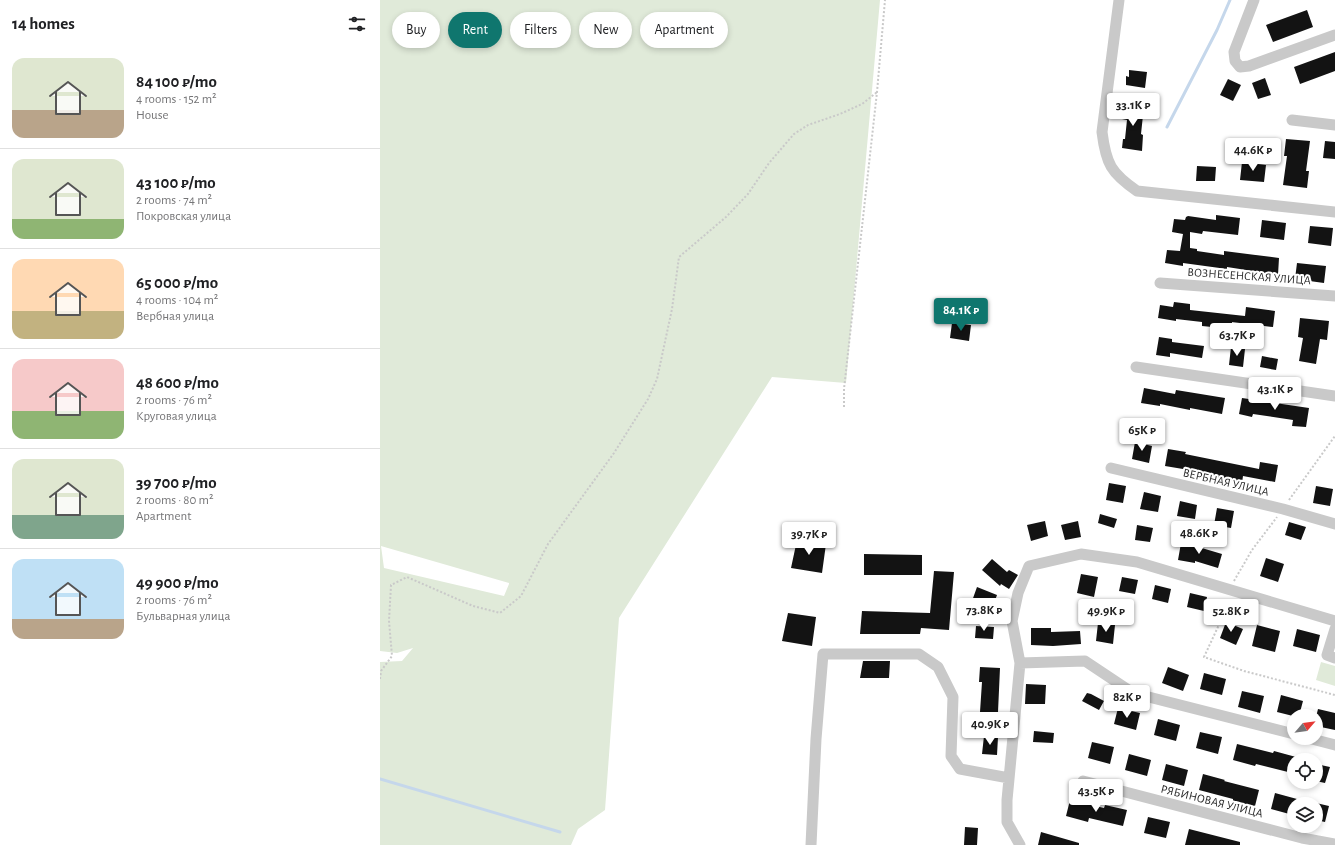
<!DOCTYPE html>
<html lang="en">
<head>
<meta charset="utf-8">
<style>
	:root { --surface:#fff; --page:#f6f6f6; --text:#202124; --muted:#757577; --line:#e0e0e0; --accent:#0f766e }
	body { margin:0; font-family:"Alegreya Sans",sans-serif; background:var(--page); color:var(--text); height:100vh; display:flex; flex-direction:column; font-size:15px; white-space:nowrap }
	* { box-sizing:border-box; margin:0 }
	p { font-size:13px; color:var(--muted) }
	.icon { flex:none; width:22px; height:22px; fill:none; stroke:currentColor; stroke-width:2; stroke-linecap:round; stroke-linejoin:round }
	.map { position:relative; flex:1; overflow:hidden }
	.panel { display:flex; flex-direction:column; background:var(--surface); width:380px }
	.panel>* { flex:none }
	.hud { position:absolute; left:12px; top:12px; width:380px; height:36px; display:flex; gap:8px }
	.needle { width:26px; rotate:62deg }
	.controls { position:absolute; left:907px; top:709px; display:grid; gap:8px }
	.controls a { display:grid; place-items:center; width:36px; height:36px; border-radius:50%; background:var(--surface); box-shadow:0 2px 6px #0003; font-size:20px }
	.price { position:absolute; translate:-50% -34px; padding:0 9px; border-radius:4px; background:#fff; color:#222; font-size:13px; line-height:26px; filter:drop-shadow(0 1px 2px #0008) }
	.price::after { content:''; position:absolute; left:50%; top:24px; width:12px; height:9px; margin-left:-6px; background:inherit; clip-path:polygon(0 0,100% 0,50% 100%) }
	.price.selected { background:var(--accent); color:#fff }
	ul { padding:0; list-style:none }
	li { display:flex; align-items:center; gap:12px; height:100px; padding:0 12px }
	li+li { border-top:1px solid var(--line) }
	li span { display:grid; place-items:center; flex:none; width:112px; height:80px; border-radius:12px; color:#555 }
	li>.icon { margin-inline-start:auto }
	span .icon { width:48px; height:48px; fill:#fffc; stroke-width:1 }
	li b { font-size:17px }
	h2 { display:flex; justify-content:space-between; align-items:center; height:48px; padding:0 12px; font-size:17px }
	.tag { padding:0 14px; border-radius:18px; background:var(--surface); box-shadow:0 2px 6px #0003; font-size:14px; line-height:36px }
	.tag.selected { background:var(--accent); color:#fff }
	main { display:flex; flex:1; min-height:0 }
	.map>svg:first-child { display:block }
	.green { fill:#e0ead9; fill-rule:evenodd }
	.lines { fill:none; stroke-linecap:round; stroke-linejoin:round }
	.stream { stroke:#c5d7eb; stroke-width:3 }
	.building { fill:#131313 }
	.path { stroke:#c9c9c9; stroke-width:2; stroke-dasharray:2 2; stroke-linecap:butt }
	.minor { stroke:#c9c9c9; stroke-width:11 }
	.labels { text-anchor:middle; stroke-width:4; stroke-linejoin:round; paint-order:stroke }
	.street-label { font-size:12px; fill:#2c2c2c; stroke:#fff }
</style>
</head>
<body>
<main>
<section class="panel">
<h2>14 homes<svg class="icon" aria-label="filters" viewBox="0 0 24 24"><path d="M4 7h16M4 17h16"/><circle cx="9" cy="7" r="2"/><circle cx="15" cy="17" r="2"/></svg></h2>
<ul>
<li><span style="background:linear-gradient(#dfe7d0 65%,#b9a48a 0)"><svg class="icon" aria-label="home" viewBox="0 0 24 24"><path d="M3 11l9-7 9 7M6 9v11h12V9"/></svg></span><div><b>84 100 ₽/mo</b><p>4 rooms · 152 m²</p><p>House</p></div></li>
<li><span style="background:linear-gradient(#dfe7d0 75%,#8fb573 0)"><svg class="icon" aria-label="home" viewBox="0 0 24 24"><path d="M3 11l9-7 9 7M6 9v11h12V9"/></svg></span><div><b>43 100 ₽/mo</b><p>2 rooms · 74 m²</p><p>Покровская улица</p></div></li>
<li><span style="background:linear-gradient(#ffd9b3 65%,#c2b280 0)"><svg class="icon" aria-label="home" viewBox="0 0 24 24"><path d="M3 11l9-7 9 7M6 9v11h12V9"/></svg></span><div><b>65 000 ₽/mo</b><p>4 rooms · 104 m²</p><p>Вербная улица</p></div></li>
<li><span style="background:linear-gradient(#f6c9c9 65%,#8fb573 0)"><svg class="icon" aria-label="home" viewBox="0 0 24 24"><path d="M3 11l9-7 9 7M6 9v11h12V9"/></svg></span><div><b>48 600 ₽/mo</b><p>2 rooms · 76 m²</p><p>Круговая улица</p></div></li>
<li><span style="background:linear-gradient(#dfe7d0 70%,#7fa58c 0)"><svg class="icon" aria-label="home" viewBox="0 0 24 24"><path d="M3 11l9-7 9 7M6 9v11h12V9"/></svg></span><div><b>39 700 ₽/mo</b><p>2 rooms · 80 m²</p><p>Apartment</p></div></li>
<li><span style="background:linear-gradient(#bfe0f5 75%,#b9a48a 0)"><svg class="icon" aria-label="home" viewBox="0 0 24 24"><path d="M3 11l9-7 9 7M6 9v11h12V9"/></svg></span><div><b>49 900 ₽/mo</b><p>2 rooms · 76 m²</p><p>Бульварная улица</p></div></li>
</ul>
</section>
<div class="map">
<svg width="955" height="845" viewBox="0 0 955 845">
	<rect width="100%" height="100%" fill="#fff"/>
	<path class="green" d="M 0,0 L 500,0 L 466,383 L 392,377 L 239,618 L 225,810 L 198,829 L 191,845 L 0,845 L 0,662 L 22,661 L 33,648 L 17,653 L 0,651 ZM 1,546 L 129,583 L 129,584 L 124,596 L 4,568 Z
		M 941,662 L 955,666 L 955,686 L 936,680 Z"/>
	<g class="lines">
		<path class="stream" d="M 787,127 L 837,30 L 850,0
			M 0,779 L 180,832"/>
	</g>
	<path class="building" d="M 927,10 L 933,27 L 893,42 L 886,25 Z
		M 955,52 L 955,71 L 920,84 L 914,67 Z
		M 749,70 L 767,72 L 765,88 L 746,85 L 746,76 L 749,77 Z
		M 885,78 L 891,95 L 878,99 L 872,83 Z
		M 848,79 L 861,85 L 853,101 L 840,95 Z
		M 746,104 L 764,106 L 761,134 L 763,135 L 762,151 L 742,148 L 743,139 L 745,139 L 747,120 L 742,119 L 743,110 L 745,110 Z
		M 906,139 L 930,141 L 926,171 L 929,171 L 927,188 L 903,185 L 907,156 L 904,156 Z
		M 945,141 L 955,142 L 955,159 L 943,158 Z
		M 862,162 L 886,165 L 884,182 L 860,180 Z
		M 817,166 L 836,167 L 835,181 L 816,181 Z
		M 836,215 L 860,218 L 858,235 L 823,231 L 822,234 L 810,232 L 810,248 L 817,249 L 817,251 L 844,255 L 844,251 L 899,258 L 898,275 L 847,267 L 847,269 L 803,263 L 803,266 L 785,263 L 787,250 L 800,251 L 803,234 L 792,232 L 794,219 L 805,220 L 806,217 L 808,216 L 836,220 Z
		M 882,220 L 906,223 L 904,240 L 880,237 Z
		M 930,226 L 953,228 L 951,246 L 928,243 Z
		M 917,263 L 946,266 L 944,283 L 915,279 Z
		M 794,302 L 810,304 L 810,310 L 865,316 L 866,307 L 895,311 L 893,327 L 852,322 L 852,329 L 822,326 L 822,322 L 796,319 L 796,321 L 778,318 L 780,305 L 793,307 Z
		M 920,318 L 949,321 L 947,340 L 940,339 L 936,364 L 919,361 L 923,338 L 918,337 Z
		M 572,323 L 591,325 L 589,341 L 570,338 Z
		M 779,337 L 792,339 L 792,342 L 824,346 L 822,358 L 790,353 L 790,357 L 776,355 Z
		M 851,347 L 865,349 L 863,367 L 849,365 Z
		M 882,356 L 898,359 L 896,370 L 880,367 Z
		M 764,388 L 795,394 L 796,390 L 845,398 L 842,414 L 810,408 L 810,410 L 780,404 L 780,406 L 761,403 Z
		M 862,398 L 929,408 L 926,427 L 912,426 L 913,420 L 873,414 L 872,417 L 859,414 Z
		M 755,442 L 772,446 L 769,463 L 752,459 Z
		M 788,449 L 806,452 L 805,454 L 879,469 L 880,462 L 898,465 L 895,482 L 863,476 L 862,483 L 815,473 L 815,471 L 785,466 Z
		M 729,483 L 746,486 L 743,503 L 726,500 Z
		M 936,486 L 953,489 L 950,506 L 933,503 Z
		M 764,492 L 781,496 L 778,512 L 760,509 Z
		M 800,501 L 817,505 L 815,519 L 797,516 Z
		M 837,508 L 854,511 L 851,528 L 834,525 Z
		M 720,514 L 737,519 L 734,528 L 718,523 Z
		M 665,521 L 668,536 L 651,541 L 647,525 Z
		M 698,521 L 701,537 L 685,540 L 681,525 Z
		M 909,522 L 926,527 L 921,540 L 905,535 Z
		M 757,525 L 773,528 L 770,542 L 755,540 Z
		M 417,540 L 446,544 L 442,573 L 411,568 Z
		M 801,543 L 815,546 L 842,554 L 838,568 L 815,561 L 815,563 L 798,560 Z
		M 484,554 L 542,555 L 542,575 L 484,575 Z
		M 886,558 L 904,564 L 898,582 L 880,576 Z
		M 612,559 L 627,572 L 629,570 L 638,575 L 629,589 L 621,584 L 620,586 L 602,570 Z
		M 554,571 L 574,572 L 569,630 L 541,628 L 540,634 L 480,634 L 482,611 L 550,613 Z
		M 701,574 L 718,577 L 714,597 L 697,593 Z
		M 742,577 L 758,580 L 755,594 L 739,591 Z
		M 775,585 L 791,589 L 788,603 L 772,599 Z
		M 597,587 L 617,595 L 612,609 L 592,601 Z
		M 810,593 L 827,597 L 824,611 L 807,607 Z
		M 408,613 L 436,617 L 432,646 L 402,641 Z
		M 846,622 L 863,629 L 856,645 L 840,638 Z
		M 718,623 L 735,625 L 733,644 L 716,641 Z
		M 877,625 L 900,631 L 895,652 L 872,646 Z
		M 596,626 L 614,627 L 613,639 L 595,638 Z
		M 651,628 L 671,628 L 671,632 L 700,631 L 701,644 L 673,646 L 651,645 Z
		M 917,629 L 940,635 L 936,652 L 913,646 Z
		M 483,661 L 510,661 L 509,678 L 480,678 Z
		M 600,667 L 620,668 L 618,712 L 600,712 L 602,682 L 599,682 Z
		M 788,667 L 809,675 L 803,691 L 782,683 Z
		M 824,673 L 846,679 L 842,695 L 820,689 Z
		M 646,684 L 666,685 L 665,704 L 645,704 Z
		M 862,691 L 884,696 L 880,713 L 858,707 Z
		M 707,693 L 711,694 L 724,701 L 719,710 L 702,701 Z
		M 901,695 L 923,701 L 919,716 L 913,716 L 897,712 Z
		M 738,708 L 760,713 L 756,730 L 734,724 Z
		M 938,709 L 955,713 L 955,730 L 936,726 L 936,717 Z
		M 778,719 L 800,725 L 796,741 L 774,735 Z
		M 654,731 L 674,733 L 673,743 L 653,742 Z
		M 820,732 L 842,737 L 838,754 L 816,748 Z
		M 604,736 L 618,737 L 617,755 L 602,754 Z
		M 712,742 L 734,747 L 730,764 L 708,758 Z
		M 857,744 L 893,753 L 894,751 L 916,757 L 912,773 L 876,764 L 875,766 L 853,760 Z
		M 749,754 L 771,760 L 767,776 L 745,770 Z
		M 786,764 L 808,770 L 804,786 L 782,780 Z
		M 936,764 L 950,767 L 945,783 L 936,781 Z
		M 823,774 L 845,780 L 844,781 L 879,790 L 875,806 L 853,801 L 853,799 L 819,790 Z
		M 895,793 L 917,799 L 916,804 L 914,804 L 913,815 L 891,809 Z
		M 690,800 L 724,808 L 725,805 L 747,810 L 743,826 L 709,818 L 708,822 L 686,816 Z
		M 936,803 L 949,806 L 945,822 L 936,820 Z
		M 768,817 L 790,822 L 786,838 L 764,833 Z
		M 585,827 L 598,828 L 597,845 L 584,845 Z
		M 809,829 L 860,842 L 860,845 L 805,845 Z
		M 661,832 L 699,843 L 699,845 L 658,845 Z"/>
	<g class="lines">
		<path class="path" d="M 464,407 L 464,389 L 497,92 L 505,0
			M 909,500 L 955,436
			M 854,581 L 872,550 L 897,517
			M 850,601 L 824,657 L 864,671 L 955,695
			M 0,679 L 1,671 L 12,656 L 9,621 L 11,585 L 27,577 L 93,606 L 120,613 L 141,596 L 168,544 L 234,453 L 268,399 L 277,379 L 292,309 L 299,257 L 346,217 L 368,194 L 389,163 L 414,134 L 428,125 L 460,114 L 482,104 L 497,92"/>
		<path class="minor" d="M 739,0 L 722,132 C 726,164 731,173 757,191 L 955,212
			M 874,0 L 854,52 L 855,61 L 860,67 L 869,66 L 955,35
			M 912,120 L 955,125
			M 780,283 L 955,296
			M 756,367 L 955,396
			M 731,468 L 903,509 L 955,524
			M 955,629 L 947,655 L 955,658
			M 640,663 L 705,661 L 753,693 L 914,734
			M 928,738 L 955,745
			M 703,781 L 922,838 L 955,844
			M 431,845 L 436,739 L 443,654 L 539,654 L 558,667 L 573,697 L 571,756 L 580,769 L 629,778
			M 640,845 L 627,822 L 627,800 L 640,663 L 632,621 L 638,593 L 649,566 L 701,554 L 757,562 L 955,621"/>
	</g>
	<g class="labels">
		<g class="street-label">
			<text transform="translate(869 276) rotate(4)" y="4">ВОЗНЕСЕНСКАЯ УЛИЦА</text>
			<text transform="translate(846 482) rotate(13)" y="4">ВЕРБНАЯ УЛИЦА</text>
			<text transform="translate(832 801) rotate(14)" y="4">РЯБИНОВАЯ УЛИЦА</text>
		</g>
	</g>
</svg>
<div class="controls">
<a><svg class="needle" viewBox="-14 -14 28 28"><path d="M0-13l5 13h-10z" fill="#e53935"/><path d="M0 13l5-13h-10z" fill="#757577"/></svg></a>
<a><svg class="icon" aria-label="locate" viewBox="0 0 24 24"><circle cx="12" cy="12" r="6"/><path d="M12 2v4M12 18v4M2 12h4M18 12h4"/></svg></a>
<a><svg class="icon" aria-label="layers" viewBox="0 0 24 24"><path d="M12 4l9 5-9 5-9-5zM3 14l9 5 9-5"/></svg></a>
</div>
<b class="price" style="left:753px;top:127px">33.1K ₽</b>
<b class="price" style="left:873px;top:172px">44.6K ₽</b>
<b class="price selected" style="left:581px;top:332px">84.1K ₽</b>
<b class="price" style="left:857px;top:357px">63.7K ₽</b>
<b class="price" style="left:895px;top:411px">43.1K ₽</b>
<b class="price" style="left:762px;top:452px">65K ₽</b>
<b class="price" style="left:819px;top:555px">48.6K ₽</b>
<b class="price" style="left:429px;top:556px">39.7K ₽</b>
<b class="price" style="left:604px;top:632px">73.8K ₽</b>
<b class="price" style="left:726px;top:633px">49.9K ₽</b>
<b class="price" style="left:851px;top:633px">52.8K ₽</b>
<b class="price" style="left:747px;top:719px">82K ₽</b>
<b class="price" style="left:610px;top:746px">40.9K ₽</b>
<b class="price" style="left:716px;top:813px">43.5K ₽</b>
<div class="hud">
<a class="tag">Buy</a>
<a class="tag selected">Rent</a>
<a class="tag">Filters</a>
<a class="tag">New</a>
<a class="tag">Apartment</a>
</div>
</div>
</main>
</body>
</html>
